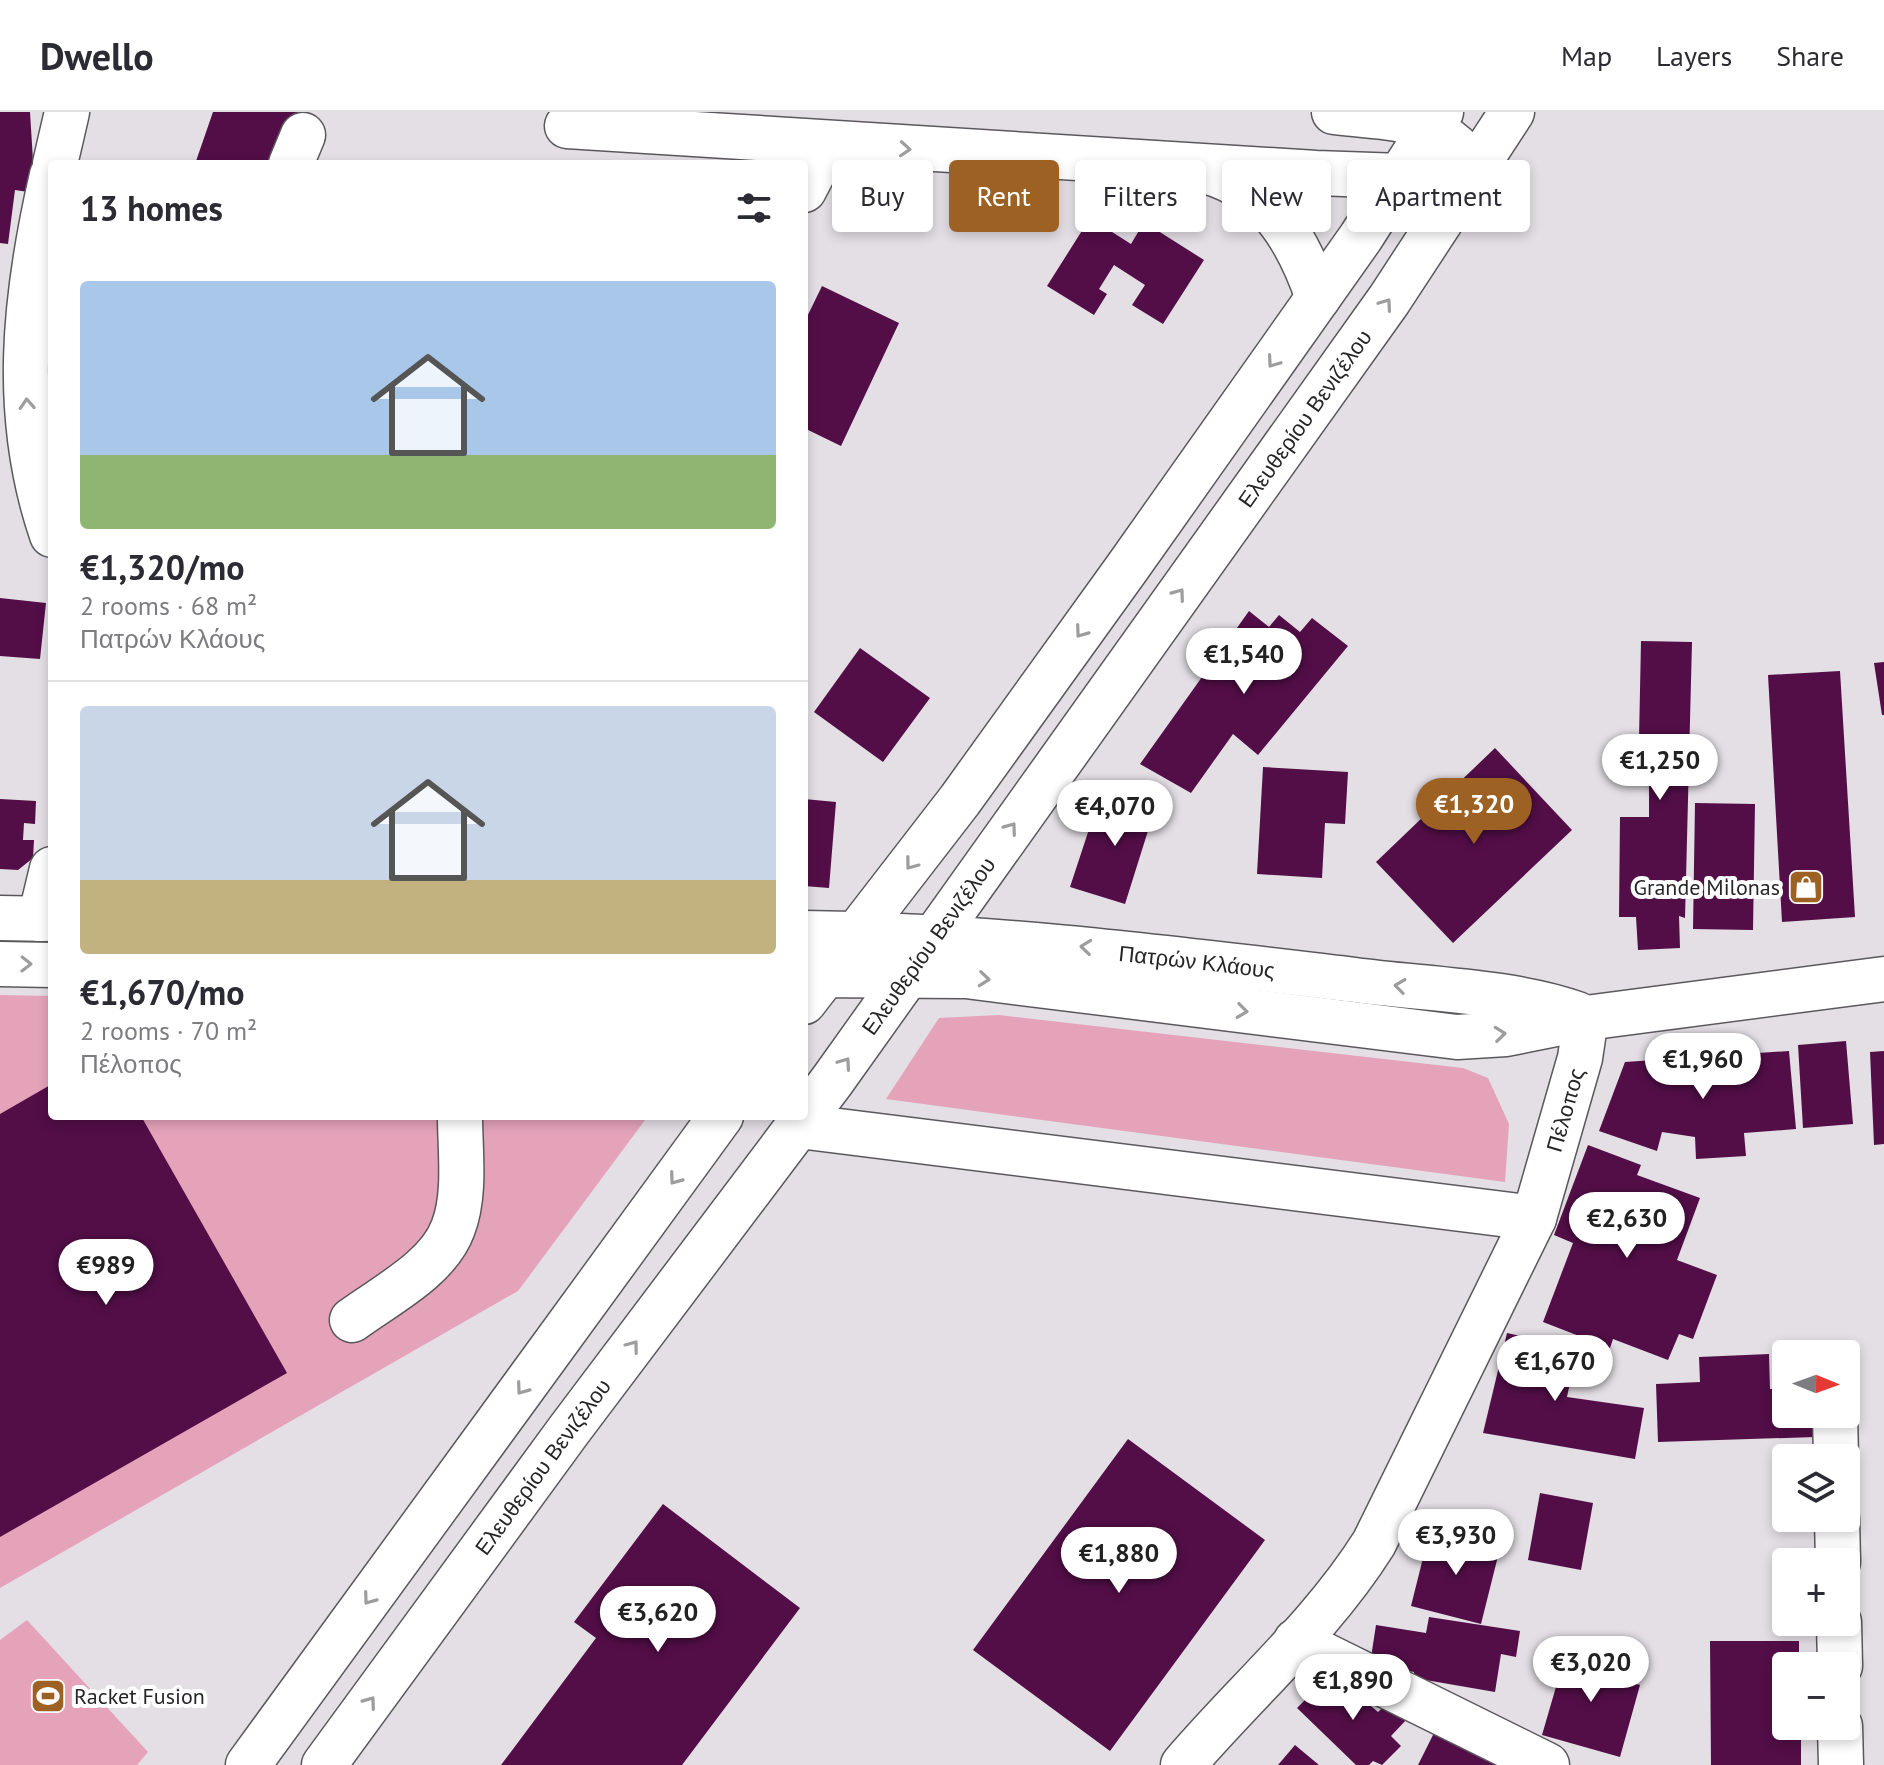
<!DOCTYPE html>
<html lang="en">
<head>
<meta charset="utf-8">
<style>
	:root { --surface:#fff; --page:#f2f2f3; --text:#2b2b33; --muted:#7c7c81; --line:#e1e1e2; --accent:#9d6123 }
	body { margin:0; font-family:"PT Sans",sans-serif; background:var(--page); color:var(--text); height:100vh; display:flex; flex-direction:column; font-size:30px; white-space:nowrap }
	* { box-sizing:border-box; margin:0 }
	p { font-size:26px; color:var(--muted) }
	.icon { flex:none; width:44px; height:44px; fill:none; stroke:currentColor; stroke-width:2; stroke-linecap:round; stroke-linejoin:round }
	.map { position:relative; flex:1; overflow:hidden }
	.sheet { position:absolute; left:48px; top:48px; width:760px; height:960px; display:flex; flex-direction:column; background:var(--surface); border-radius:8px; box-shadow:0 4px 12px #0003 }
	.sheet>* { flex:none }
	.top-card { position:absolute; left:832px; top:48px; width:760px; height:72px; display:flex; gap:16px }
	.needle { width:52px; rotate:91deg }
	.buttons { position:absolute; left:1772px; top:1228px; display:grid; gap:16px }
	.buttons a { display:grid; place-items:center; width:88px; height:88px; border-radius:8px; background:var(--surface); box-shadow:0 4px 12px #0003; font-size:40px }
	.price { position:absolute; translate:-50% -68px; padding:0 18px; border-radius:28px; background:#fff; color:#222; font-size:26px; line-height:52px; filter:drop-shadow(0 2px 4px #0008) }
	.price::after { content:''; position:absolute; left:50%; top:48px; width:24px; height:18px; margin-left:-12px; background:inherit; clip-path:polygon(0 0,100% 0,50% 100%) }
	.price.active { background:var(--accent); color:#fff }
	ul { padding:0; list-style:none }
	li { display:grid; align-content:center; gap:16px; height:424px; padding:0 32px }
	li+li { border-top:2px solid var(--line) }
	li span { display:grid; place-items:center; height:248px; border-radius:8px; color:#555 }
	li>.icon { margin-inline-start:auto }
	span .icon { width:144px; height:144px; fill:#fffc; stroke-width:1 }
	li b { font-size:34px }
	h2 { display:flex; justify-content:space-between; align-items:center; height:96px; padding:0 32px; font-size:34px }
	.tag { padding:0 28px; border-radius:8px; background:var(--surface); box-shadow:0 4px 12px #0003; font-size:28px; line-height:72px }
	.tag.active { background:var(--accent); color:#fff }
	header { display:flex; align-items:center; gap:48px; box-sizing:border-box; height:112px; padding:0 40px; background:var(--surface); border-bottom:2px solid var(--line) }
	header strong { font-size:38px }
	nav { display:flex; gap:44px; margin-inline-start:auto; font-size:28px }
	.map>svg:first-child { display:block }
	.green { fill:#e5a3ba }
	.building { fill:#530e48 }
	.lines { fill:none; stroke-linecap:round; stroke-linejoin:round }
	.minor-casing { stroke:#5b585d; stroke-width:47 }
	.major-casing { stroke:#5b585d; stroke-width:47 }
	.minor { stroke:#fff; stroke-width:44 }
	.major { stroke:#fff; stroke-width:44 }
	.oneway { stroke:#9e9d9e }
	.labels { text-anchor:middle; stroke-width:8; stroke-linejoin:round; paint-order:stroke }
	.street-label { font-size:22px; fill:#272527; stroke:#fff }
	.poi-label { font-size:22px; fill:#272527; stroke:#fff; text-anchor:end }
</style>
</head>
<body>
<header>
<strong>Dwello</strong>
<nav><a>Map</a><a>Layers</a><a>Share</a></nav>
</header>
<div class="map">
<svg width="1884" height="1653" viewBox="0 0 1884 1653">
	<rect width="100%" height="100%" fill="#e3dfe5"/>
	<path class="green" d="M 0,883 L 52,884 L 52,1004 L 648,1004 L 518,1179 L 0,1476 Z
		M 999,903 L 1463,956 L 1488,966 L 1509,1012 L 1505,1070 L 886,987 L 939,906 Z
		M 27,1508 L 148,1640 L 137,1653 L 0,1653 L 0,1528 Z"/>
	<path class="building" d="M 0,0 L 30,0 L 35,81 L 15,78 L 8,132 L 0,131 Z
		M 213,0 L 303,0 L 283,52 L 195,52 Z
		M 1090,106 L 1131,132 L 1144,110 L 1204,148 L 1163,212 L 1132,193 L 1145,173 L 1114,153 L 1099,177 L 1107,182 L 1094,203 L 1047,174 Z
		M 822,174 L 899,211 L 841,334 L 804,316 L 804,211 Z
		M 0,486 L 46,491 L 40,547 L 0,544 Z
		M 1249,499 L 1269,515 L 1279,503 L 1300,520 L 1312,506 L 1348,534 L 1258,643 L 1233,622 L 1191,681 L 1140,652 Z
		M 1641,529 L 1692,530 L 1685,806 L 1679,804 L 1680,836 L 1638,838 L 1636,805 L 1619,805 L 1620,705 L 1649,705 L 1649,661 L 1662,661 L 1661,628 L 1639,627 Z
		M 860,536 L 930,586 L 883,650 L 814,600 Z
		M 1884,550 L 1884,603 L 1882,603 L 1874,551 Z
		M 1840,559 L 1855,805 L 1782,810 L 1768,563 Z
		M 1495,636 L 1572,718 L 1453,831 L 1376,750 Z
		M 1263,655 L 1348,660 L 1345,712 L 1325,711 L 1322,766 L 1257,762 Z
		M 1127,677 L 1158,687 L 1125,792 L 1070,775 L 1096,696 L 1119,704 Z
		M 0,687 L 36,689 L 35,712 L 24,711 L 23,728 L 34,728 L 33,746 L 18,758 L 0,757 Z
		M 804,687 L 836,690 L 829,776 L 804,774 Z
		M 1695,691 L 1755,692 L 1753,818 L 1693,817 Z
		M 1846,929 L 1853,1012 L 1803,1016 L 1798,933 Z
		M 1789,939 L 1796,1017 L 1744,1021 L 1746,1044 L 1696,1047 L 1695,1025 L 1662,1020 L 1657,1039 L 1599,1019 L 1625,950 Z
		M 1884,939 L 1884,1032 L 1874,1033 L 1870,940 Z
		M 52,972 L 52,1004 L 141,1004 L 287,1261 L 0,1425 L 0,1002 Z
		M 1588,1033 L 1641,1053 L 1637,1063 L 1700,1086 L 1677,1148 L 1717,1163 L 1693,1227 L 1679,1222 L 1668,1248 L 1613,1227 L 1610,1236 L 1543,1210 L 1573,1131 L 1554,1123 Z
		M 1507,1221 L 1577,1237 L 1567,1285 L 1644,1296 L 1635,1347 L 1483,1321 Z
		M 1769,1242 L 1770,1277 L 1786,1276 L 1786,1302 L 1814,1302 L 1815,1325 L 1658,1330 L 1656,1272 L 1700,1270 L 1699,1245 Z
		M 1128,1327 L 1265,1428 L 1110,1639 L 973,1538 Z
		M 1540,1381 L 1593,1391 L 1581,1458 L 1528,1448 Z
		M 663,1392 L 800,1496 L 682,1653 L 501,1653 L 596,1526 L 574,1510 Z
		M 1430,1418 L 1500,1436 L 1481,1512 L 1411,1494 Z
		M 1429,1505 L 1520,1519 L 1516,1545 L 1501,1542 L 1495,1580 L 1414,1566 L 1414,1560 L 1370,1552 L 1376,1513 L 1426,1521 Z
		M 1710,1529 L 1799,1529 L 1799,1554 L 1786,1554 L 1786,1614 L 1801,1614 L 1801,1653 L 1711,1653 Z
		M 1567,1537 L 1622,1553 L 1619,1567 L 1640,1573 L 1620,1645 L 1542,1623 Z
		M 1332,1561 L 1378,1600 L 1389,1590 L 1407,1607 L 1391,1624 L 1401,1634 L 1382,1653 L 1373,1649 L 1369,1653 L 1356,1653 L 1297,1596 Z
		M 1435,1619 L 1502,1653 L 1418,1653 Z
		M 1295,1633 L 1319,1653 L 1278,1653 Z"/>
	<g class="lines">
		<g class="minor-casing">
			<g id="minor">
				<path d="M 567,14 L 1316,61 L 1401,64 L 1476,56 C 1432,1 1399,8 1334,0"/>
				<path d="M 55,52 L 67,0"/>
				<path d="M 291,52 L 303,23"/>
				<path d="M 52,63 C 24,185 11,303 52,423"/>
				<path d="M 804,78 L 828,32"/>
				<path d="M 40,807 L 52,757"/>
				<path d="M 799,1014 L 1534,1106"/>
				<path d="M 352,1208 C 386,1183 438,1157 453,1116 C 466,1083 460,1039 460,1004"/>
				<path d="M 1835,1302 L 1836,1346"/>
				<path d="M 1837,1406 L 1838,1450"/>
				<path d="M 1839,1510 L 1840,1554"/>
				<path d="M 1296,1529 L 1547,1653"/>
				<path d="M 1840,1614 L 1841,1653"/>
				<path id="s1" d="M 1183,1653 C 1246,1579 1322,1514 1374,1431 L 1534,1106 L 1580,946 L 1586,906"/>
			</g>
		</g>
		<g class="major-casing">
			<g id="major">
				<path d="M 1180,54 C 1258,64 1294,115 1318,186"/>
				<path d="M 0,806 L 52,807"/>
				<path id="s2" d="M 804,821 C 989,823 1171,846 1355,868 C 1422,877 1514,879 1577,902"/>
				<path d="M 0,852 L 52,853"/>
				<path d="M 806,863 L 966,864 L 1457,925 L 1506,922 L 1586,906 L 1884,867"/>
				<path d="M 804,890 L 960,688 L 1127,456 L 1361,125 L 1441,0"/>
				<path d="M 248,1653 L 721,1004"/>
				<path id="s3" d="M 324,1653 L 569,1318 L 832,969 L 1389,188 L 1512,0"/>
			</g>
		</g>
		<use href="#minor" class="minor"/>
		<use href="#major" class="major"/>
	</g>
	<defs><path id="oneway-chevron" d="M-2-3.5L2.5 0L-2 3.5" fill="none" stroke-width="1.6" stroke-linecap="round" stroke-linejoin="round" transform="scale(2)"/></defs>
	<g class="oneway">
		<use href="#oneway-chevron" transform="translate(905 37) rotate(4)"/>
		<use href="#oneway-chevron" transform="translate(1386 192) rotate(-55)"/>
		<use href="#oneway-chevron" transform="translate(1273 250) rotate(125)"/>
		<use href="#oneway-chevron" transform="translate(27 292) rotate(-93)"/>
		<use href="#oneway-chevron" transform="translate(1179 482) rotate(-54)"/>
		<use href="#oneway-chevron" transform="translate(1081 520) rotate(126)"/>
		<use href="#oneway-chevron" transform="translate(1011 716) rotate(-54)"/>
		<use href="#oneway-chevron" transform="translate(911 752) rotate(127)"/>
		<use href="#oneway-chevron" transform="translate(1086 835) rotate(-174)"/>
		<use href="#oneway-chevron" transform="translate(26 852) rotate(1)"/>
		<use href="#oneway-chevron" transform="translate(984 867) rotate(6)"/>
		<use href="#oneway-chevron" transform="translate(1400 874) rotate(-173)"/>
		<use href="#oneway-chevron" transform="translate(1242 899) rotate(7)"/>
		<use href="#oneway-chevron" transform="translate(1500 922) rotate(-6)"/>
		<use href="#oneway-chevron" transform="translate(845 951) rotate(-55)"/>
		<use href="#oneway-chevron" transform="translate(675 1067) rotate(126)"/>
		<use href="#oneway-chevron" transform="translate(633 1234) rotate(-53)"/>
		<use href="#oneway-chevron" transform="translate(522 1277) rotate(126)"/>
		<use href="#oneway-chevron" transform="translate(369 1487) rotate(126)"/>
		<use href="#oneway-chevron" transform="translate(370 1590) rotate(-54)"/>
	</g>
	<defs>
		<g id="shop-square" transform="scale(1.8)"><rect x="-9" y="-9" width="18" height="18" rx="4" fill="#9d6123" stroke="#fff"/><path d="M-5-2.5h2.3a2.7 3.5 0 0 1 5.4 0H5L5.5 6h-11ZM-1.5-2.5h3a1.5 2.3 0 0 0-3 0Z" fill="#fff"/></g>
		<g id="stadium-square" transform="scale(1.8)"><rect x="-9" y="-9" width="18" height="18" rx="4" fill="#9d6123" stroke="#fff"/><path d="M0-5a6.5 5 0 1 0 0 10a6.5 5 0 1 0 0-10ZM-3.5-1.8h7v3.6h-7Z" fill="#fff"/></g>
	</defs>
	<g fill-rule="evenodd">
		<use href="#shop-square" x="1806" y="775"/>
		<use href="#stadium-square" x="48" y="1584"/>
	</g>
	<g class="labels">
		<g class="street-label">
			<text dy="8" stroke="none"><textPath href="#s3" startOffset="1666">Ελευθερίου Βενιζέλου</textPath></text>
			<text dy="8" stroke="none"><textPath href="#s3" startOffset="1018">Ελευθερίου Βενιζέλου</textPath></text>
			<text dy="8" stroke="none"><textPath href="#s2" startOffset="394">Πατρών Κλάους</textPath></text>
			<text dy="8" stroke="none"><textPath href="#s1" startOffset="768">Πέλοπος</textPath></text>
			<text dy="8" stroke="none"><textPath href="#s3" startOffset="370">Ελευθερίου Βενιζέλου</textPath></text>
		</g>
		<g class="poi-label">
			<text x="1780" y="783">Grande Milonas</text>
			<text x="74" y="1592" text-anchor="start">Racket Fusion</text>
		</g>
	</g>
</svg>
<div class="buttons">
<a><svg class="needle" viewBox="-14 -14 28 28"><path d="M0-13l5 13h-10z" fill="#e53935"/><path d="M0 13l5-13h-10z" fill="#7c7c81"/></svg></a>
<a><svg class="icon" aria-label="layers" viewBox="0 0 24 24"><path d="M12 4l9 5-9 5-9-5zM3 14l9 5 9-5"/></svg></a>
<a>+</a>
<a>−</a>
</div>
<b class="price" style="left:1244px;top:584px">€1,540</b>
<b class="price" style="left:1660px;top:690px">€1,250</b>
<b class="price active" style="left:1474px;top:734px">€1,320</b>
<b class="price" style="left:1115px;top:736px">€4,070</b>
<b class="price" style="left:1703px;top:989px">€1,960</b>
<b class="price" style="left:1627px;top:1148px">€2,630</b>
<b class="price" style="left:106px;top:1195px">€989</b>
<b class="price" style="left:1555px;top:1291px">€1,670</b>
<b class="price" style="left:1456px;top:1465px">€3,930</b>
<b class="price" style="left:1119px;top:1483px">€1,880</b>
<b class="price" style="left:658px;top:1542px">€3,620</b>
<b class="price" style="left:1591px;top:1592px">€3,020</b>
<b class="price" style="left:1353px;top:1610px">€1,890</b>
<div class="top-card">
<a class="tag">Buy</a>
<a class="tag active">Rent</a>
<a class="tag">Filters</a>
<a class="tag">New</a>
<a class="tag">Apartment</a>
</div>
<section class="sheet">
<h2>13 homes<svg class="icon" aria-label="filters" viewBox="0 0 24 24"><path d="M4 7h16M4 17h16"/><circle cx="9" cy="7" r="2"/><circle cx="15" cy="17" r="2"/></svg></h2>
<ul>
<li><span style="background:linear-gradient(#a9c7e8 70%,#8fb573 0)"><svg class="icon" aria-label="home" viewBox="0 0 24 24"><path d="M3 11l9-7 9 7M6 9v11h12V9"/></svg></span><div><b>€1,320/mo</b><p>2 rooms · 68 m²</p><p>Πατρών Κλάους</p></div></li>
<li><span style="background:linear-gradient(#c9d6e8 70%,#c2b280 0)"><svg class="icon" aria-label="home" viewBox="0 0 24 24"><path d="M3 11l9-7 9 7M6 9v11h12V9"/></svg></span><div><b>€1,670/mo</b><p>2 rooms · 70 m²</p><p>Πέλοπος</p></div></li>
</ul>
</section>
</div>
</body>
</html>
